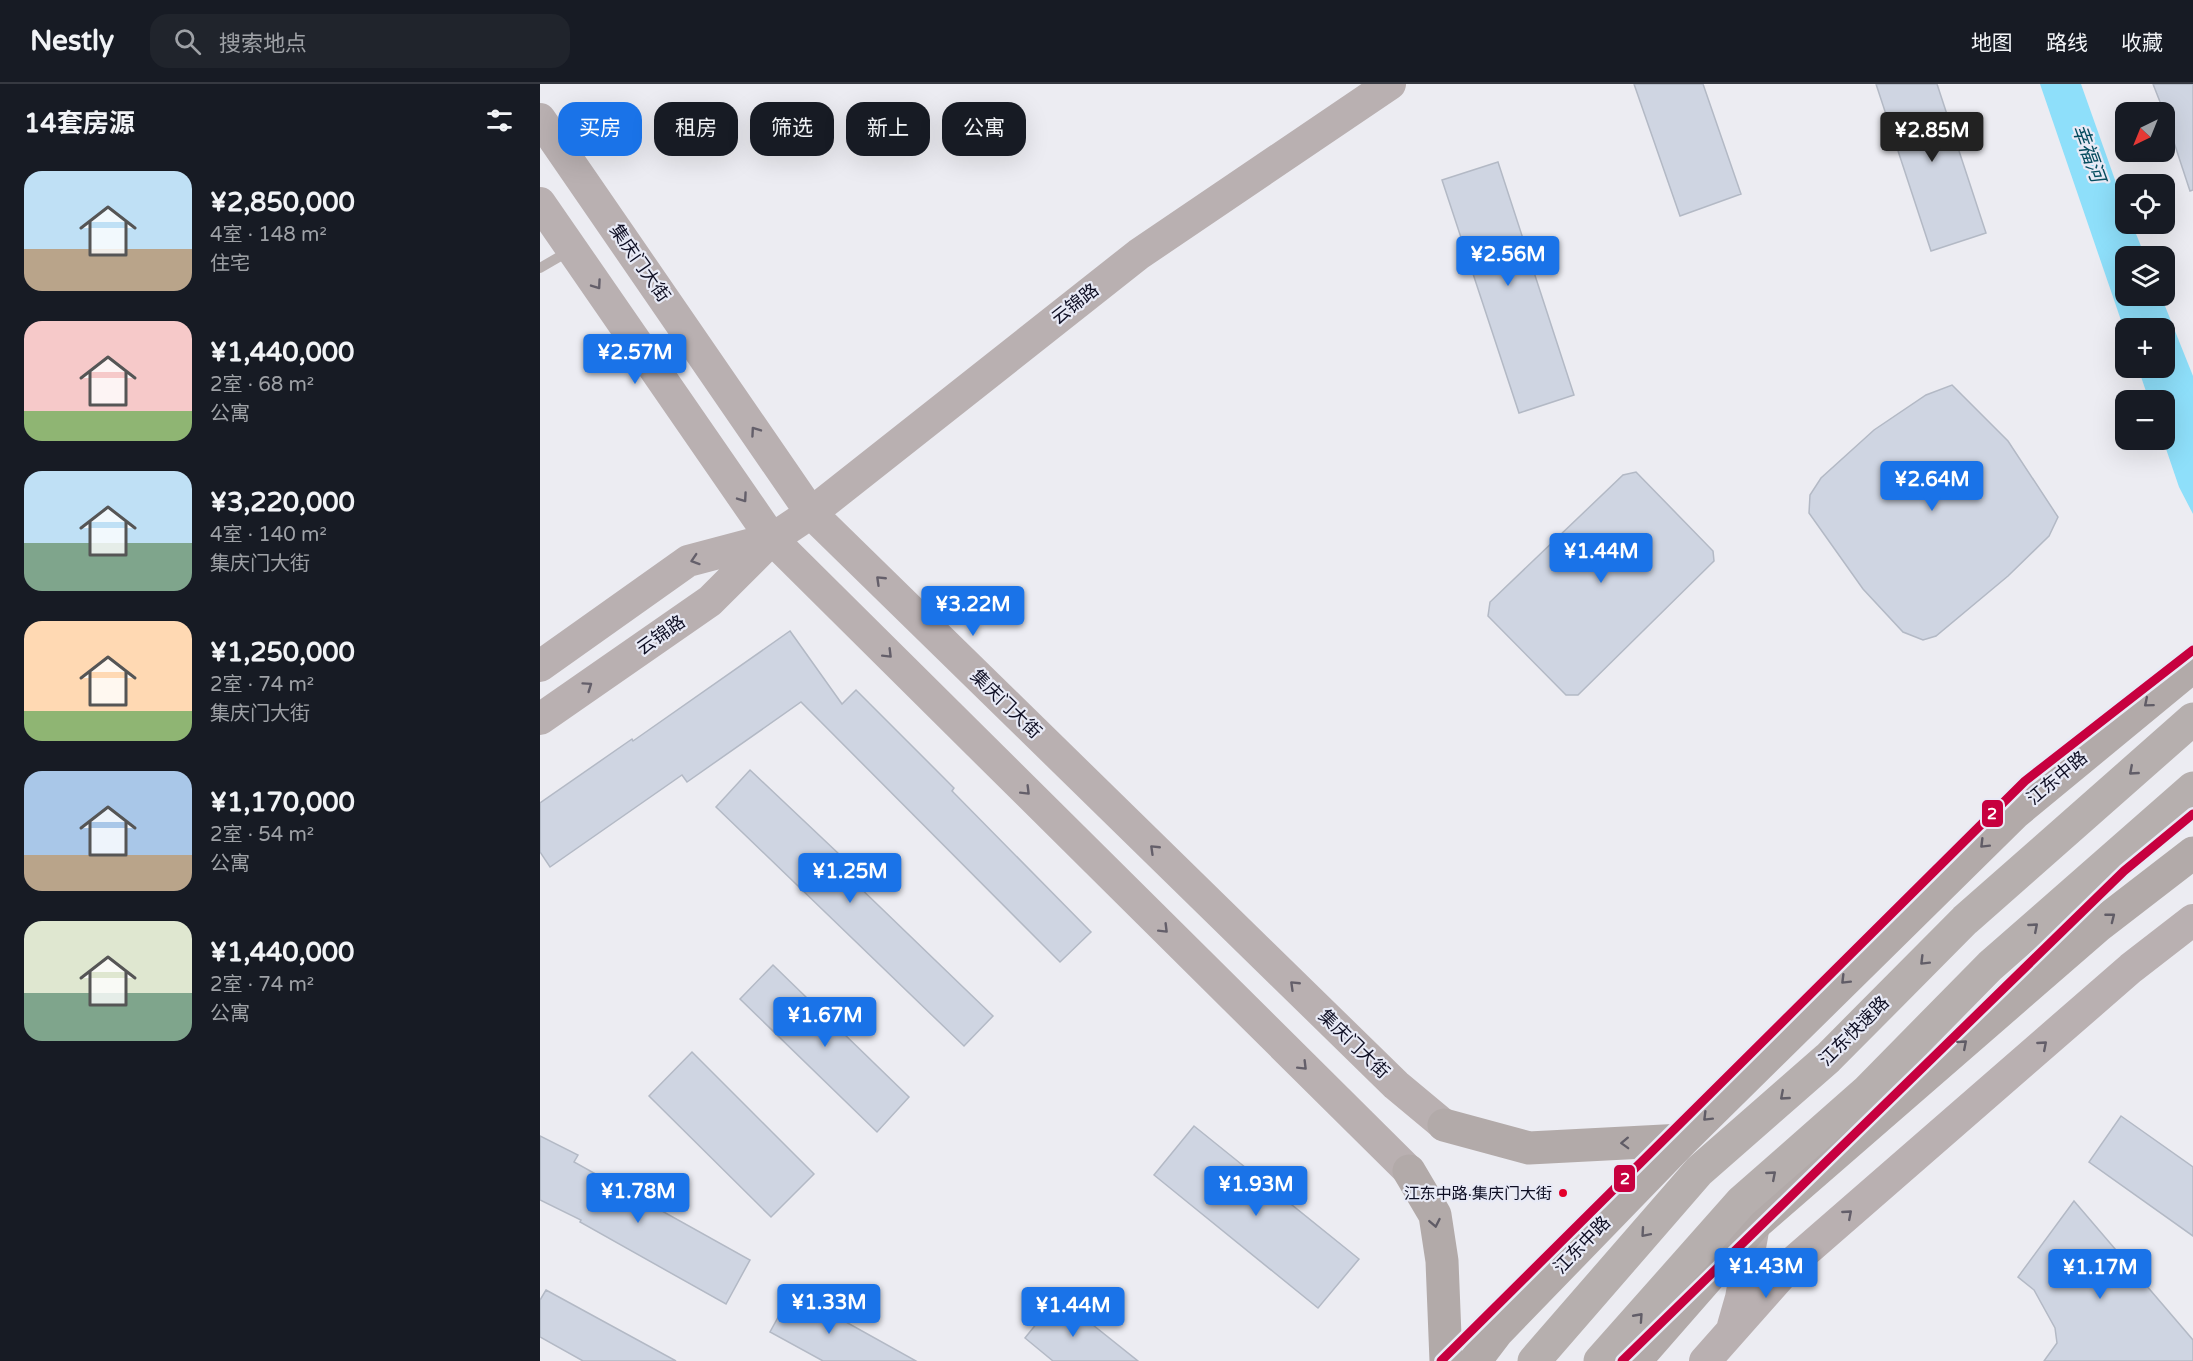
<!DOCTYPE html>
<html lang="zh">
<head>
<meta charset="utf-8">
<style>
	:root { --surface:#171b24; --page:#20242c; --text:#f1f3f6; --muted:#9ea1a6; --line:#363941; --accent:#1a73e8 }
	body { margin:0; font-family:"Varela Round","Noto Sans SC",sans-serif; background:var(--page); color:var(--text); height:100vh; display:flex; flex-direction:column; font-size:22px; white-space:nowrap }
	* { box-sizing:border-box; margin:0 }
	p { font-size:20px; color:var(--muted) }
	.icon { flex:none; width:33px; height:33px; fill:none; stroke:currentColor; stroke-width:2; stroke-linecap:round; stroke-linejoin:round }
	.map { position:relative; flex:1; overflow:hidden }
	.details { display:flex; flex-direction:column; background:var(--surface); width:540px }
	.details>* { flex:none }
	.guide { position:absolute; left:18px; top:18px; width:570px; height:54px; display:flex; gap:12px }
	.needle { width:39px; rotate:223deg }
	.buttons { position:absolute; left:1575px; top:18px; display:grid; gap:12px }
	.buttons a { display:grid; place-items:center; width:60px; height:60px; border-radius:12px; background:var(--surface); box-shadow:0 6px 24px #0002; font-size:30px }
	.price { position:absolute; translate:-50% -51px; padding:0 14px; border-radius:6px; background:var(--accent); color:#fff; font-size:20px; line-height:39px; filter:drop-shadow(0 2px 3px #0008) }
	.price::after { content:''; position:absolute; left:50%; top:36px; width:18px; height:14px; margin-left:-9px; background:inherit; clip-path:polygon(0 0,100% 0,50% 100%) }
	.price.current { background:#222; color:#fff }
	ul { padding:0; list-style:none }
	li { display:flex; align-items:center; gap:18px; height:150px; padding:0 24px }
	li span { display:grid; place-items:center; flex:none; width:168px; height:120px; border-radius:18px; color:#555 }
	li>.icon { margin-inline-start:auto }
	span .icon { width:72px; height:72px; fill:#fffc; stroke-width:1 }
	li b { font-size:26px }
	h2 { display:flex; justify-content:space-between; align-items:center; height:72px; padding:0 24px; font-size:26px }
	.pill { padding:0 21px; border-radius:18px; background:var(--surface); box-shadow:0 6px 24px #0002; font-size:21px; line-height:54px }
	.pill.current { background:var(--accent); color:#fff }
	header { display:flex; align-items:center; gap:36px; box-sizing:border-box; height:84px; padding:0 30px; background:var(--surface); border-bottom:2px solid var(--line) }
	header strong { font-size:28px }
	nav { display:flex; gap:33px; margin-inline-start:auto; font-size:21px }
	.search { width:420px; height:54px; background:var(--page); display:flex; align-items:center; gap:15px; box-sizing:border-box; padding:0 21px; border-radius:18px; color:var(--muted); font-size:22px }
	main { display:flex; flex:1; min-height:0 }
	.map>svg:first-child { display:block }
	.water { fill:#8edffa }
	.building { fill:#cfd5e2; stroke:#b3b9c5; stroke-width:1.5 }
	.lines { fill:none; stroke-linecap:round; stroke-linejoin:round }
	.lane { stroke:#b9b1b1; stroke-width:10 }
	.secondary { stroke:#b9b0b1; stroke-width:32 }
	.primary { stroke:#b2aaa9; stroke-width:33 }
	.highway { stroke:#b6afae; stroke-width:33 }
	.metro-1-casing { stroke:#e8eaf6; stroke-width:14 }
	.metro-1 { stroke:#c7003f; stroke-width:9 }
	.oneway { stroke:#645f6a }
	.oneway2 { stroke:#605c66 }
	.oneway3 { stroke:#625e68 }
	.bus-dot { fill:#e4002b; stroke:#e8eaf6; stroke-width:2 }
	.labels { text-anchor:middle; stroke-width:4.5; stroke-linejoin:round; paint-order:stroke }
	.bus-label { font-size:16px; fill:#0e0e23; stroke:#e8eaf6; text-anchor:end }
	.street-label { font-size:18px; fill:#0e0e23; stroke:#e8eaf6 }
	.water-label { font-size:20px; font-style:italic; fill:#064d5f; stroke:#e8eaf6 }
	.line-badge { stroke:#e8eaf6; stroke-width:2 }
	.badge-label { font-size:16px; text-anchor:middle; font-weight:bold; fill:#fff }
</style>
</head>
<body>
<header>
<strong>Nestly</strong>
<div class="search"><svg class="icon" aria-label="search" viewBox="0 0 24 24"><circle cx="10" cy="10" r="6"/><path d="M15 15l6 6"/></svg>搜索地点</div>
<nav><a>地图</a><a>路线</a><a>收藏</a></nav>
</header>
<main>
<section class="details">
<h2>14套房源<svg class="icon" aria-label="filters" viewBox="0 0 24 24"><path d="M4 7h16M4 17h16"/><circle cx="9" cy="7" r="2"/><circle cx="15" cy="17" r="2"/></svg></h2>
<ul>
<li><span style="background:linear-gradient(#bfe0f5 65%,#b9a48a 0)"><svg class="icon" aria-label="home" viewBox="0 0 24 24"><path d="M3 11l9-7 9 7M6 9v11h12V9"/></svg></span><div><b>¥2,850,000</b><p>4室 · 148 m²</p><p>住宅</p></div></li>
<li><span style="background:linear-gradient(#f6c9c9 75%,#8fb573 0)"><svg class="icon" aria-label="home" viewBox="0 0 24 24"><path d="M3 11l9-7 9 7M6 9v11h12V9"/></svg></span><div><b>¥1,440,000</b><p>2室 · 68 m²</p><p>公寓</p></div></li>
<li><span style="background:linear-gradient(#bfe0f5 60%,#7fa58c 0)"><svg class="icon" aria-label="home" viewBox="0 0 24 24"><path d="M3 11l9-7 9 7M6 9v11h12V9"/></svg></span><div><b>¥3,220,000</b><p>4室 · 140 m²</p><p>集庆门大街</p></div></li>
<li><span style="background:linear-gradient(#ffd9b3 75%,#8fb573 0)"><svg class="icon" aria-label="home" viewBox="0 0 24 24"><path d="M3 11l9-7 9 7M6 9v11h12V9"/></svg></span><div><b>¥1,250,000</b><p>2室 · 74 m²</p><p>集庆门大街</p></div></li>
<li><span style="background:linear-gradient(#a9c7e8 70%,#b9a48a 0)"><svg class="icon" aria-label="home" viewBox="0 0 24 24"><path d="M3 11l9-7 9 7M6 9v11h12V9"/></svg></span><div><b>¥1,170,000</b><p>2室 · 54 m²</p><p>公寓</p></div></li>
<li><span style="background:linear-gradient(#dfe7d0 60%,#7fa58c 0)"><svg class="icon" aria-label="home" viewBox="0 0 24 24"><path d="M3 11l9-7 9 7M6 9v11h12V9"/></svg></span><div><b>¥1,440,000</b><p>2室 · 74 m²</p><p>公寓</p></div></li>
</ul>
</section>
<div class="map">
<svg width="1653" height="1277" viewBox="0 0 1653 1277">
	<rect width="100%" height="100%" fill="#ececf2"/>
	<path class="water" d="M 1500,0 L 1541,0 L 1585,124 L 1586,140 L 1592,140 L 1605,172 L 1586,172 L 1586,212 L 1621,212 L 1653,292 L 1653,430 L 1639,403 L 1623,356 L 1624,356 L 1624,316 L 1609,316 L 1598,284 L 1624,284 L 1624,244 L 1586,244 L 1585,248 Z"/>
	<path class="building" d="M 1094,0 L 1163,0 L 1201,110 L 1140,132 Z
		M 1336,0 L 1397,0 L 1446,149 L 1391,167 Z
		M 1613,0 L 1653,0 L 1653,106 L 1650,107 L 1624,28 Z
		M 958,78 L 1034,311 L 979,329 L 902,96 Z
		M 1412,301 L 1468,357 L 1518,433 L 1509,452 L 1468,492 L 1396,552 L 1383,556 L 1363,548 L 1323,505 L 1269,429 L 1270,411 L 1281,394 L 1334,346 L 1386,311 Z
		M 1096,388 L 1173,467 L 1174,477 L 1038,611 L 1026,611 L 948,532 L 950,518 L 1083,391 Z
		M 250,547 L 302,620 L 316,606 L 414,704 L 412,707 L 551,848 L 520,878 L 261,618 L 147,698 L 142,691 L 10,783 L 0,768 L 0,719 L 92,655 L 93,657 Z
		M 210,686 L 318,788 L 311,795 L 453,932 L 424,962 L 176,723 Z
		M 233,881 L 369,1013 L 337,1048 L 200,915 Z
		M 152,968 L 274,1090 L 231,1133 L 109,1012 Z
		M 1581,1032 L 1653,1083 L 1653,1152 L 1549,1078 Z
		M 654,1042 L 819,1175 L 778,1224 L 614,1091 Z
		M 0,1052 L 38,1071 L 34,1078 L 210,1176 L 186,1220 L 40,1138 L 41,1136 L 0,1116 Z
		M 1534,1117 L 1653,1256 L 1653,1277 L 1504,1277 L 1517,1259 L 1515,1244 L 1494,1206 L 1478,1193 Z
		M 6,1206 L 136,1277 L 43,1277 L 0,1253 L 0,1216 Z
		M 252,1208 L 376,1277 L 283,1277 L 230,1248 Z
		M 518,1213 L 598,1277 L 513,1277 L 485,1254 Z"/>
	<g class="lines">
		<path class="lane" d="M 0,184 L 31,166"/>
		<path class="secondary" d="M 0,35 L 271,429 L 856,1001 L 904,1041
			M 0,119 L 232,455 L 869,1087
			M 0,582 L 148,477 L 231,455
			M 0,635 L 170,517 L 232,455 L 271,429 L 599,170 L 850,0
			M 1193,1242 L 1201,1214 L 1214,1141
			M 1165,1277 L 1252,1179 L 1591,884 L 1653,836"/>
		<path class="primary" d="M 904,1041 L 989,1064 L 1143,1056
			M 869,1087 L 895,1131 L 902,1177 L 906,1277
			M 935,1277 L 957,1248 L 1143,1056 L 1475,729 L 1653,582
			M 1095,1277 L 1214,1141 L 1557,843 L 1653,769"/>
		<path class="highway" d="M 994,1277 L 1159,1087 L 1288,974 L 1425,836 L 1653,635
			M 1060,1277 L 1201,1118 L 1326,1008 L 1450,882 L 1653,704"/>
		<g class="metro-1-casing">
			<path id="metro-1" d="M 901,1277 L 1485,697 L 1653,566
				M 1082,1277 L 1584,787 L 1653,730"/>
		</g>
		<use href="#metro-1" class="metro-1"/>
	</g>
	<defs><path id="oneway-chevron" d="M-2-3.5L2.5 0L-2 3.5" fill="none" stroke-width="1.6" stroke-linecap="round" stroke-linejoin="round" transform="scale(1.5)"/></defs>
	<g class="oneway">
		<use href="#oneway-chevron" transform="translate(57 201) rotate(55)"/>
		<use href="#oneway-chevron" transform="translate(215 347) rotate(-125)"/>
		<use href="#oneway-chevron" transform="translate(203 414) rotate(55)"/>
		<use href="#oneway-chevron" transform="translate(155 476) rotate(162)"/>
		<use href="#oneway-chevron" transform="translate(340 496) rotate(-136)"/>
		<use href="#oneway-chevron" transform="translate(348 570) rotate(45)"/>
		<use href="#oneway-chevron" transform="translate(48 602) rotate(-35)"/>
		<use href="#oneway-chevron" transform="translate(486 707) rotate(45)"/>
		<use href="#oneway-chevron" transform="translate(614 765) rotate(-136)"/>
		<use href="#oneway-chevron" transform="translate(624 845) rotate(45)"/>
		<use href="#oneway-chevron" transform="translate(754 901) rotate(-136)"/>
		<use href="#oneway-chevron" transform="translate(1503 961) rotate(-41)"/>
		<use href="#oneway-chevron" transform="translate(763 982) rotate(45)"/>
		<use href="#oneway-chevron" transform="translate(1308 1130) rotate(-41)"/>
	</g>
	<g class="oneway2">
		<use href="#oneway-chevron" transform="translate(1608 619) rotate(140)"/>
		<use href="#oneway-chevron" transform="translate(1444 760) rotate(135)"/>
		<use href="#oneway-chevron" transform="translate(1571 833) rotate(-38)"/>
		<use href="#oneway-chevron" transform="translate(1305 896) rotate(135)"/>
		<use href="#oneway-chevron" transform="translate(1423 960) rotate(-41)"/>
		<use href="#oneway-chevron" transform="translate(1167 1033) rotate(135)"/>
		<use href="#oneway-chevron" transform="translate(1085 1059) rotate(178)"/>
		<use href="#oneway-chevron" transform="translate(895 1139) rotate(79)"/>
	</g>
	<g class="oneway3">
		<use href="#oneway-chevron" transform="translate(1593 687) rotate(139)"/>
		<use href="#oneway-chevron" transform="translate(1494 843) rotate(-41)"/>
		<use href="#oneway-chevron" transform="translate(1384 877) rotate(135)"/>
		<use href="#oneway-chevron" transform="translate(1244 1012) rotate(139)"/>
		<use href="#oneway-chevron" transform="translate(1232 1091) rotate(-41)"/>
		<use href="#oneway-chevron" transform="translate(1105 1149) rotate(131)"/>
		<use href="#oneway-chevron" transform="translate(1099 1233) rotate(-48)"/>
	</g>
	<circle class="bus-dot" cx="1023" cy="1109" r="5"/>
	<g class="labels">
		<g class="bus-label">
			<text x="1012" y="1115">江东中路·集庆门大街</text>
		</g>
		<g class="street-label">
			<text transform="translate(100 179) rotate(55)" y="6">集庆门大街</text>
			<text transform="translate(535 220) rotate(-38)" y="6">云锦路</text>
			<text transform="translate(121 551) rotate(-35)" y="6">云锦路</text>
			<text transform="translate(466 620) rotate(44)" y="6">集庆门大街</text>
			<text transform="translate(1517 694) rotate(-40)" y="6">江东中路</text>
			<text transform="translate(1314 947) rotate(-45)" y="6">江东快速路</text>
			<text transform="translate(814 960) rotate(44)" y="6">集庆门大街</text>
			<text transform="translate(1042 1161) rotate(-46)" y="6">江东中路</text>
		</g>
		<g class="water-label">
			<text transform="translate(1549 69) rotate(70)" y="7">幸福河</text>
		</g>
	</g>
	<g class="line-badge">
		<rect x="1441" y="715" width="23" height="29" rx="6" fill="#c7003f"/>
		<rect x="1073" y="1080" width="23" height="29" rx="6" fill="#c7003f"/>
	</g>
	<g class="badge-label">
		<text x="1452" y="735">2</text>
		<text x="1085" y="1100">2</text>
	</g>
</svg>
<div class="buttons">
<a><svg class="needle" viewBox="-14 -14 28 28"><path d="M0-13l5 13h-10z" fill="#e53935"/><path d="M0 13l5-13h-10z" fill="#9ea1a6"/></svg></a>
<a><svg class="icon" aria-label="locate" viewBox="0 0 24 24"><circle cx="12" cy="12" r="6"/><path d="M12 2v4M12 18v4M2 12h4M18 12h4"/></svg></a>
<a><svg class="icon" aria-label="layers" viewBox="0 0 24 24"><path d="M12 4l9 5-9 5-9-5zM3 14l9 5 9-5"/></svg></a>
<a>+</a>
<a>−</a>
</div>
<b class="price current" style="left:1392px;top:79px">¥2.85M</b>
<b class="price" style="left:968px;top:203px">¥2.56M</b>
<b class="price" style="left:95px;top:301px">¥2.57M</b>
<b class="price" style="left:1392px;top:428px">¥2.64M</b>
<b class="price" style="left:1061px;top:500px">¥1.44M</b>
<b class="price" style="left:433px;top:553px">¥3.22M</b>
<b class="price" style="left:310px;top:820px">¥1.25M</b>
<b class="price" style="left:285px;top:964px">¥1.67M</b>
<b class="price" style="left:716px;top:1133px">¥1.93M</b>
<b class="price" style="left:98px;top:1140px">¥1.78M</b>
<b class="price" style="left:1226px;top:1215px">¥1.43M</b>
<b class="price" style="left:1560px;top:1216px">¥1.17M</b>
<b class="price" style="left:289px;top:1251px">¥1.33M</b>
<b class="price" style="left:533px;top:1254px">¥1.44M</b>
<div class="guide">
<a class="pill current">买房</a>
<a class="pill">租房</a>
<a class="pill">筛选</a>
<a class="pill">新上</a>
<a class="pill">公寓</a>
</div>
</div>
</main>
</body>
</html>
